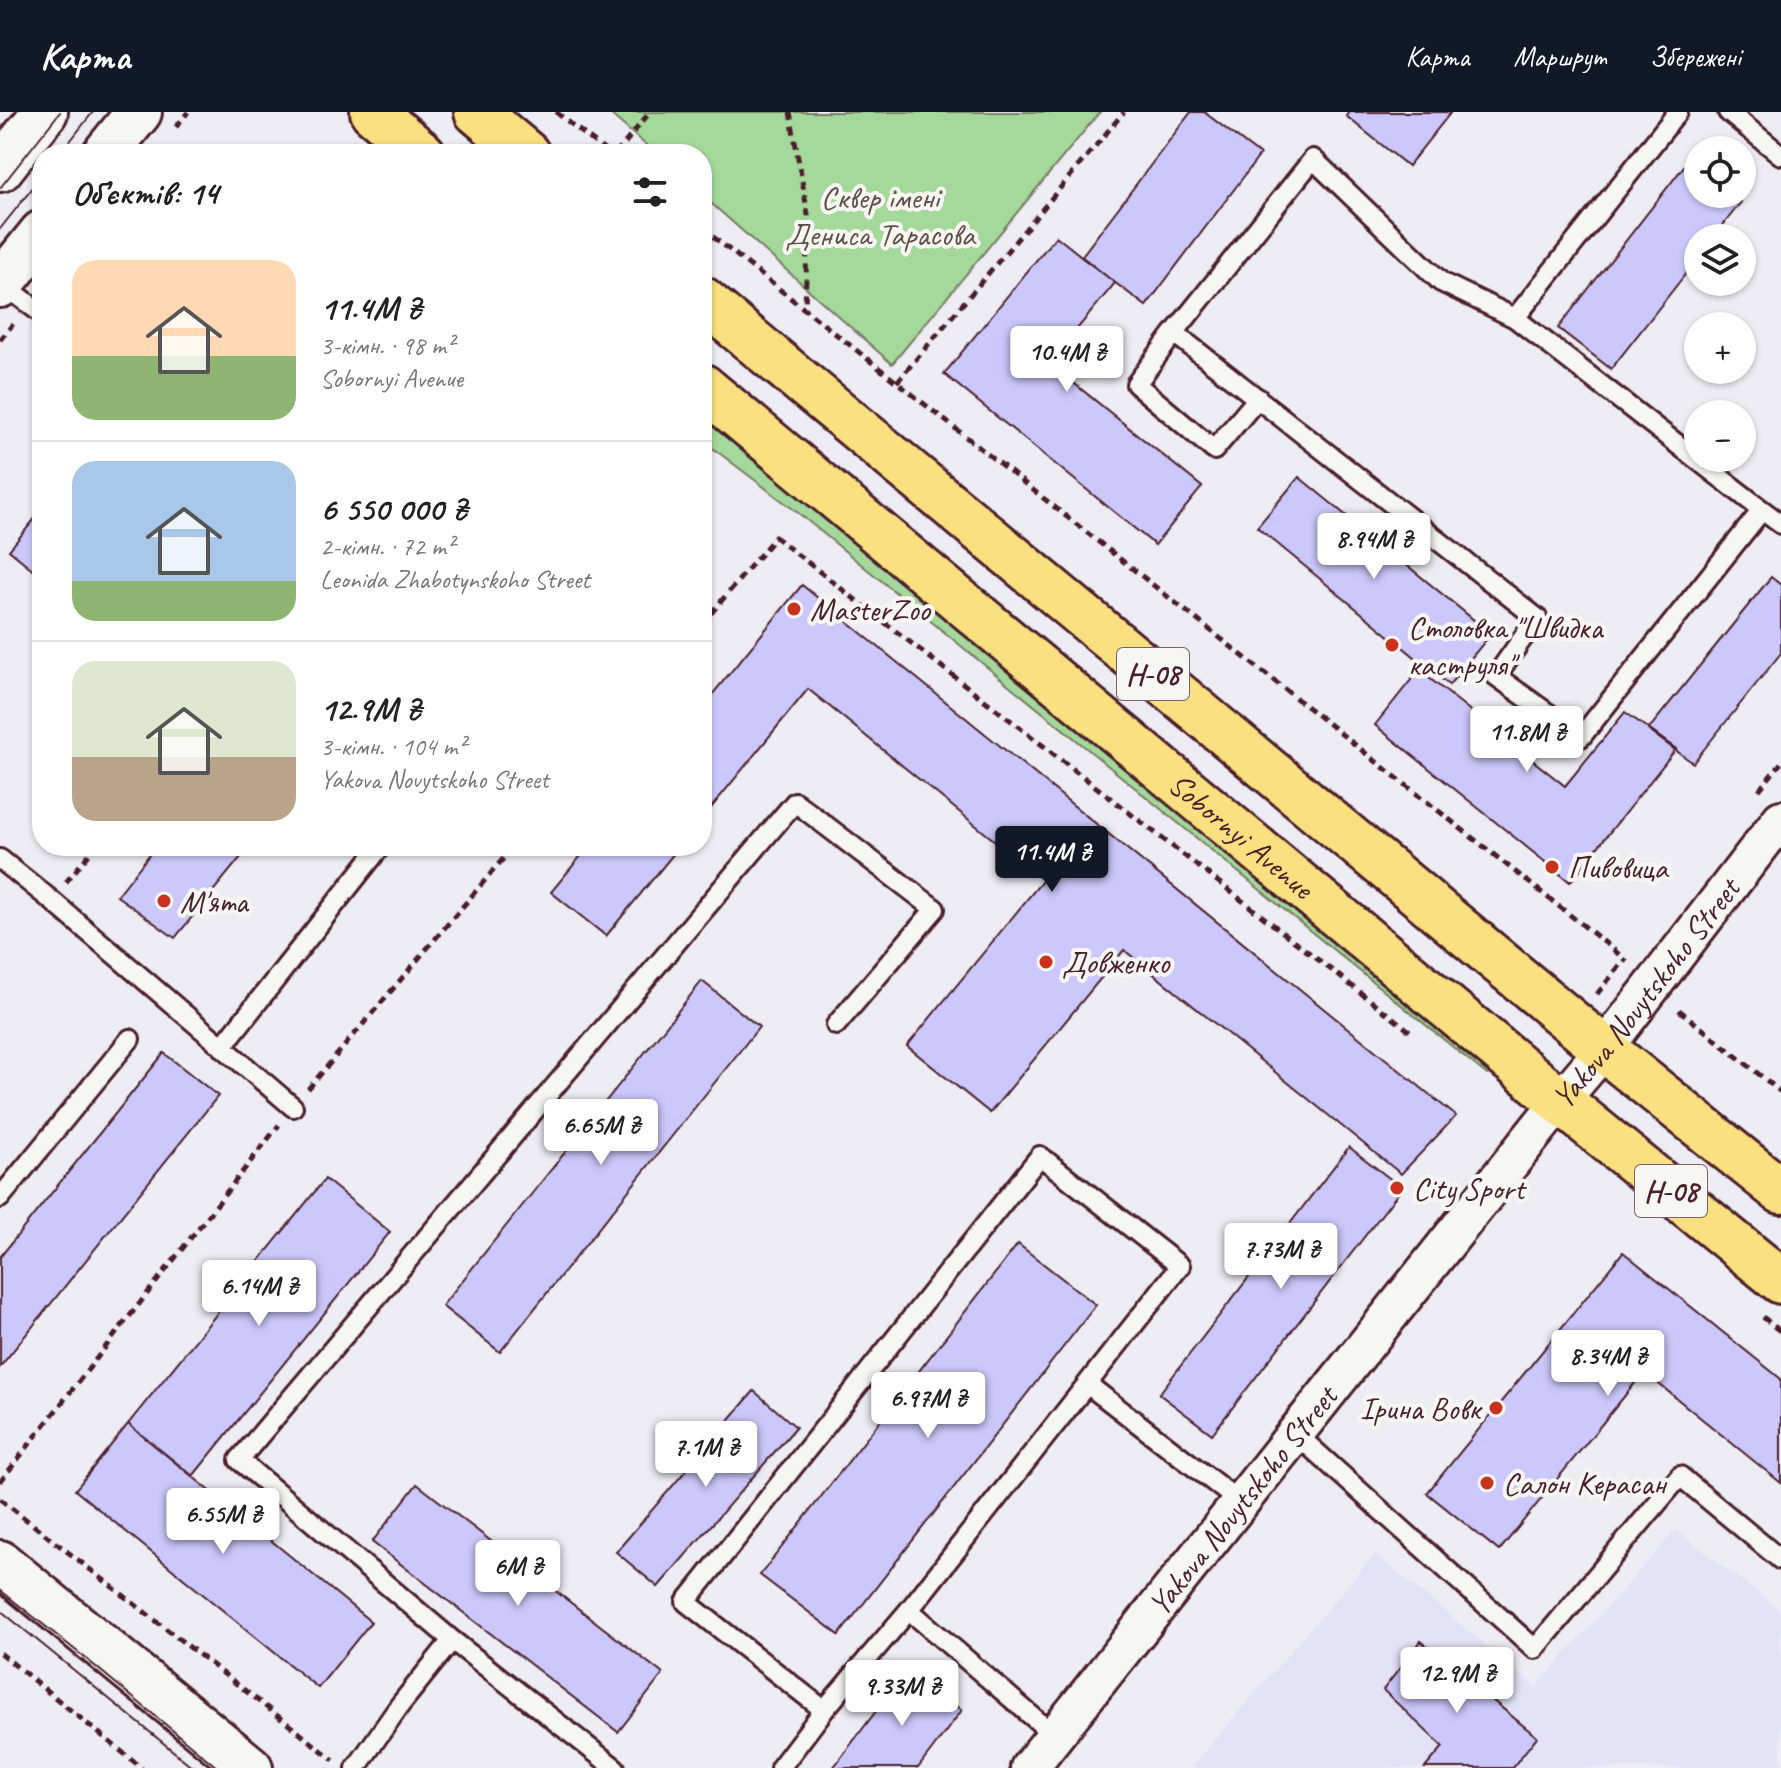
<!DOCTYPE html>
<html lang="uk">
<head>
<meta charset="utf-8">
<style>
	:root { --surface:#fff; --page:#f2f2f2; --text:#222; --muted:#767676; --line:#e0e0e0; --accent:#111827 }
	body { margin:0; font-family:Caveat,sans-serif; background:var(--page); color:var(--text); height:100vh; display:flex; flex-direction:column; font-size:30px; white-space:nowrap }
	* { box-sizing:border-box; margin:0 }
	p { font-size:26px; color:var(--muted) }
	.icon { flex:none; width:44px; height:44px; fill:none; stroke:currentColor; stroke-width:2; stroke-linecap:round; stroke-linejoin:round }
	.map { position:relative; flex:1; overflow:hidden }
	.sheet { position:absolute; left:32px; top:32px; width:680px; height:712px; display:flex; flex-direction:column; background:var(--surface); border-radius:32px; box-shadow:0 2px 6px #0004 }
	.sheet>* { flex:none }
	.tools { position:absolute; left:1684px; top:24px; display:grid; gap:16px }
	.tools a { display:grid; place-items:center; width:72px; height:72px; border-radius:50%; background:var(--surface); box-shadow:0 2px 6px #0004; font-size:40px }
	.price { position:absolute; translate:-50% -68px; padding:0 18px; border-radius:8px; background:#fff; color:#222; font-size:26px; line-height:52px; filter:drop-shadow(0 2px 4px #0008) }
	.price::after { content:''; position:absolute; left:50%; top:48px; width:24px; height:18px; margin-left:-12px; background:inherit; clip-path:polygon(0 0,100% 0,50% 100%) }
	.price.selected { background:var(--accent); color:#fff }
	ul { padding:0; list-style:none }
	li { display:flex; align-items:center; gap:24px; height:200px; padding:0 40px }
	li+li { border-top:2px solid var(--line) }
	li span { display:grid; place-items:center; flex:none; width:224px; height:160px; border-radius:24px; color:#555 }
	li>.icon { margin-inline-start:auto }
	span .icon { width:96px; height:96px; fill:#fffc; stroke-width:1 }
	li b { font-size:34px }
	h2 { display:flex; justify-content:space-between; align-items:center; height:96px; padding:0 40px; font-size:34px }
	header { display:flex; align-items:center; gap:48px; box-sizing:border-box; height:112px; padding:0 40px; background:var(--accent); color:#fff }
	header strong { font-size:38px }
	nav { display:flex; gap:44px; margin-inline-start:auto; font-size:28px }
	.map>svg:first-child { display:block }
	.built { fill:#e4e2f6 }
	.green { fill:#a5d99c; stroke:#787c64; stroke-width:2 }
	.building { fill:#cdc8fb; stroke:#4a1f2b; stroke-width:2 }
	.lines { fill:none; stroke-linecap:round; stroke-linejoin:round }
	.service-casing { stroke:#4a1f2b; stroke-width:24 }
	.minor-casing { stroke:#4a1f2b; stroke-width:42 }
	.tertiary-casing { stroke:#4a1f2b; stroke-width:50 }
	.secondary-casing { stroke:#4a1f2b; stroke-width:50 }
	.primary-casing { stroke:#4a1f2b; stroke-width:50 }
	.path { stroke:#4a1f2b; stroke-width:5; stroke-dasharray:8 6; stroke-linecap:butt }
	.service { stroke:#f6f6f2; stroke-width:18 }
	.minor { stroke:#f6f6f2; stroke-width:36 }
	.tertiary { stroke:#f6f6f2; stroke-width:44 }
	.secondary { stroke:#f6f6f2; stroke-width:44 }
	.primary { stroke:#f9e181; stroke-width:44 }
	.tram { stroke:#4a1f2b; stroke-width:2 }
	.poi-dot { fill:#c8321e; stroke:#f6f6f2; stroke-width:3 }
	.labels { text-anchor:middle; stroke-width:8; stroke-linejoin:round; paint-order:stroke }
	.shield { fill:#f6f6f2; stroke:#7e6067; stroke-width:2 }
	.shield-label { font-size:30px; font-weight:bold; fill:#4a1f2b }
	.park-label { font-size:32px; fill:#614e47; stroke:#f6f6f2 }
	.poi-label { font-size:32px; fill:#4a1f2b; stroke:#f6f6f2; text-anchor:start }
	.street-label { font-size:32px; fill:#4a1f2b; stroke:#f6f6f2 }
</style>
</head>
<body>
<header>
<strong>Карта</strong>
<nav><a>Карта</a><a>Маршрут</a><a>Збережені</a></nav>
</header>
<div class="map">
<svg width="1781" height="1656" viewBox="0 0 1781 1656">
	<rect width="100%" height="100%" fill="#eeedf4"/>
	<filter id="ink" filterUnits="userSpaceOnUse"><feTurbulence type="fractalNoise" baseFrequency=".0125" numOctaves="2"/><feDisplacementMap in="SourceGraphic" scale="16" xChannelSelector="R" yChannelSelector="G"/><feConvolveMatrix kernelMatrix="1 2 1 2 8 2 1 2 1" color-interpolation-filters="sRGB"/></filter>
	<g filter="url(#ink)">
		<path class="built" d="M 1676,1418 L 1781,1499 L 1781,1656 L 1190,1656 L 1375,1442 L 1536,1575 Z"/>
		<path class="green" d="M 608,0 L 1100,0 L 892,252 L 702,83 L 702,42 L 656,42 Z
			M 702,293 L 1499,950 L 1487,963 L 797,400 L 702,328 Z"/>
		<path class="building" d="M 1191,0 L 1204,0 L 1260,43 L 1146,194 L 1081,145 Z
			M 1349,0 L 1451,0 L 1408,54 L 1346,4 Z
			M 1688,49 L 1698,57 L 1698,82 L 1731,82 L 1741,90 L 1713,126 L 1698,126 L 1698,146 L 1611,257 L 1558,216 Z
			M 1056,124 L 1115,171 L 1049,251 L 1202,375 L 1155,433 L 944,262 Z
			M 1299,365 L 1491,522 L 1449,573 L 1257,415 Z
			M 42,398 L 42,465 L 9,438 Z
			M 1771,465 L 1781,473 L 1781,541 L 1693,651 L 1648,618 Z
			M 802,473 L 1456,1004 L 1401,1062 L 1124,838 L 990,1001 L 907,934 L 1043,768 L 808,577 L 702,707 L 702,595 Z
			M 1419,558 L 1565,674 L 1625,600 L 1676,637 L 1570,770 L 1375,613 Z
			M 156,734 L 250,734 L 175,826 L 117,784 Z
			M 589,734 L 680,734 L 606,824 L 551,780 Z
			M 702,869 L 759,915 L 500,1240 L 442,1194 Z
			M 164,941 L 218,984 L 0,1255 L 0,1145 Z
			M 1349,1035 L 1402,1076 L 1212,1322 L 1159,1282 Z
			M 325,1067 L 390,1120 L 193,1364 L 128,1312 Z
			M 1018,1132 L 1096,1193 L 839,1523 L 760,1463 Z
			M 1623,1140 L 1781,1267 L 1781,1371 L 1644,1260 L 1499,1439 L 1427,1381 Z
			M 754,1279 L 796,1315 L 658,1475 L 616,1440 Z
			M 128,1312 L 371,1510 L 318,1576 L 75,1378 Z
			M 417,1372 L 663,1562 L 618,1620 L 372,1430 Z
			M 1421,1529 L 1537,1625 L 1512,1656 L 1425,1656 L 1443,1635 L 1383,1578 Z
			M 908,1557 L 962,1598 L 918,1656 L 833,1656 Z"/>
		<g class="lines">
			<g class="service-casing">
				<path id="service" d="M 1728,0 L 1781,43
					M 2,171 L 42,202
					M 1515,206 L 1678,0
					M 1174,221 L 1136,272 L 1214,338 L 1258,286
					M 1762,398 L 1515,206 L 1441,170 L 1313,47 L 1174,221 L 1537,506 L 1496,564 L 1581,625 L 1762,398 L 1781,412
					M 0,747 L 51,788 L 293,995
					M 222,935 L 381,734
					M 0,1086 L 130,927
					M 1087,1272 L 1241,1391
					M 1296,1322 L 1535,1537 L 1680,1364 L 1781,1448
					M 909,1498 L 1055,1624
					M 452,1528 L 615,1656
					M 356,1656 L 400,1593 L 452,1528 L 239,1348 L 795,690 L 935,797 L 836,913
					M 780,1656 L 824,1598 L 909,1498 L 1180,1154 L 1040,1044 L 686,1490 L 824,1598"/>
			</g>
			<g class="minor-casing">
				<g id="minor">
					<path id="s1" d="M 1029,1656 L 1560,989 L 1604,937 L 1781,707"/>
				</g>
			</g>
			<g class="tertiary-casing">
				<path id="tertiary" d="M 0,1451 L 250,1656"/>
			</g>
			<g class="secondary-casing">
				<path id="secondary" d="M 105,42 L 139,0
					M 0,57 L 45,0
					M 0,173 L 42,121"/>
			</g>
			<g class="primary-casing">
				<g id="primary">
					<path d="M 373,0 L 423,42"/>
					<path d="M 477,0 L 527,42"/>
					<path d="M 702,187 L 1604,937 L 1781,1079"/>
					<path id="s2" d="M 702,274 L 1560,989 L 1781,1169"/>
				</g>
			</g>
			<path class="path" d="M 556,0 L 609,42
				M 790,0 L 808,103 L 805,197
				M 176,15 L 188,0
				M 616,42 L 650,0
				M 702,116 L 1613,837 L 1627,850
				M 0,228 L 13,212
				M 897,270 L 1124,0
				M 702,512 L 775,425 L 1411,920
				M 1759,678 L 1781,651
				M 66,770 L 96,734
				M 1597,882 L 1621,852
				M 1679,898 L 1781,980
				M 308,977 L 514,734
				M 1763,1205 L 1781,1220
				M 0,1370 L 279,1013
				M 0,1387 L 334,1648
				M 0,1541 L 142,1656"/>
			<use href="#service" class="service"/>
			<use href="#minor" class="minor"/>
			<use href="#tertiary" class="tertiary"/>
			<use href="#secondary" class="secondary"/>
			<use href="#primary" class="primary"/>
			<path class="tram" d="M 60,42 L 93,0
				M 0,76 L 60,0
				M 0,117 L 42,64
				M 0,1478 L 84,1545 L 218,1656
				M 0,1498 L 194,1656"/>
		</g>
	</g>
	<g class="poi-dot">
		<circle cx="794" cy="497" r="8"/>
		<circle cx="1392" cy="533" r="8"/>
		<circle cx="1552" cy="755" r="8"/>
		<circle cx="164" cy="789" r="8"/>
		<circle cx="1046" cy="850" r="8"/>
		<circle cx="1397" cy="1076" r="8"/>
		<circle cx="1496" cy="1296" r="8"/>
		<circle cx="1487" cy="1371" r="8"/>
	</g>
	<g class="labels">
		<g class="shield">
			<rect x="1117" y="536" width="72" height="52" rx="6"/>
			<rect x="1635" y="1053" width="72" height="52" rx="6"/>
		</g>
		<g class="shield-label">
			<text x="1153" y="572">Н-08</text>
			<text x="1671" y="1089">Н-08</text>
		</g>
		<g class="park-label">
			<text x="880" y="96">Сквер імені<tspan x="880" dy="37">Дениса Тарасова</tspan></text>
		</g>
		<g class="poi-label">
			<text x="810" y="508">MasterZoo</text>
			<text x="1408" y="526">Столовка "Швидка<tspan x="1408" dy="37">каструля"</tspan></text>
			<text x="1568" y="766">Пивовица</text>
			<text x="180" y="800">М'ята</text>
			<text x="1062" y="861">Довженко</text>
			<text x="1413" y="1087">City Sport</text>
			<text x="1480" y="1307" text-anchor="end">Ірина Вовк</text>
			<text x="1503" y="1382">Салон Керасан</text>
		</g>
		<g class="street-label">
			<text dy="11" stroke="none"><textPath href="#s2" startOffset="702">Sobornyi Avenue</textPath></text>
			<text dy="11" stroke="none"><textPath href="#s1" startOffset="990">Yakova Novytskoho Street</textPath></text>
			<text dy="11" stroke="none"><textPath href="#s1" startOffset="342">Yakova Novytskoho Street</textPath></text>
		</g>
	</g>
</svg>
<div class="tools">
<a><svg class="icon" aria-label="locate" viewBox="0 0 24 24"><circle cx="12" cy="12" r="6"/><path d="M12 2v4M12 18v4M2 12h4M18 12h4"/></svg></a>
<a><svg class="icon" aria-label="layers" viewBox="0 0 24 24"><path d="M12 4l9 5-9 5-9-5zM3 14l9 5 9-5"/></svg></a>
<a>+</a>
<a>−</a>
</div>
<b class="price" style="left:1067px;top:282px">10.4M ₴</b>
<b class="price" style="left:1374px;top:469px">8.94M ₴</b>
<b class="price" style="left:1527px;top:662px">11.8M ₴</b>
<b class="price selected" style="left:1052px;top:782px">11.4M ₴</b>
<b class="price" style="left:601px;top:1055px">6.65M ₴</b>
<b class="price" style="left:1281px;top:1179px">7.73M ₴</b>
<b class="price" style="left:259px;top:1216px">6.14M ₴</b>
<b class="price" style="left:1608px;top:1286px">8.34M ₴</b>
<b class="price" style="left:928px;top:1328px">6.97M ₴</b>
<b class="price" style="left:706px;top:1377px">7.1M ₴</b>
<b class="price" style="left:223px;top:1444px">6.55M ₴</b>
<b class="price" style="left:518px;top:1496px">6M ₴</b>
<b class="price" style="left:1457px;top:1603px">12.9M ₴</b>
<b class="price" style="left:902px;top:1616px">9.33M ₴</b>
<section class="sheet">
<h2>Об’єктів: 14<svg class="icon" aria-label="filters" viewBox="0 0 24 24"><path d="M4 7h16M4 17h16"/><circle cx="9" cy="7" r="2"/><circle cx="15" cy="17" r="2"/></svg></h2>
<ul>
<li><span style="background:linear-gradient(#ffd9b3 60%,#8fb573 0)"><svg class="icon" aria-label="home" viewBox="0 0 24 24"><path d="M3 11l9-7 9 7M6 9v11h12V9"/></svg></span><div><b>11.4M ₴</b><p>3-кімн. · 98 m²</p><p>Sobornyi Avenue</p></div></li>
<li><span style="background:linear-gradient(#a9c7e8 75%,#8fb573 0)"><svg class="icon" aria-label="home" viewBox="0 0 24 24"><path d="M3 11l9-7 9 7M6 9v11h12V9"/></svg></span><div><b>6 550 000 ₴</b><p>2-кімн. · 72 m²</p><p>Leonida Zhabotynskoho Street</p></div></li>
<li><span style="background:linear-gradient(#dfe7d0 60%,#b9a48a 0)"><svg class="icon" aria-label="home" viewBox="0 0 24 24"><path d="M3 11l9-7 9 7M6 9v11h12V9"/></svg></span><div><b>12.9M ₴</b><p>3-кімн. · 104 m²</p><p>Yakova Novytskoho Street</p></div></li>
</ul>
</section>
</div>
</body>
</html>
